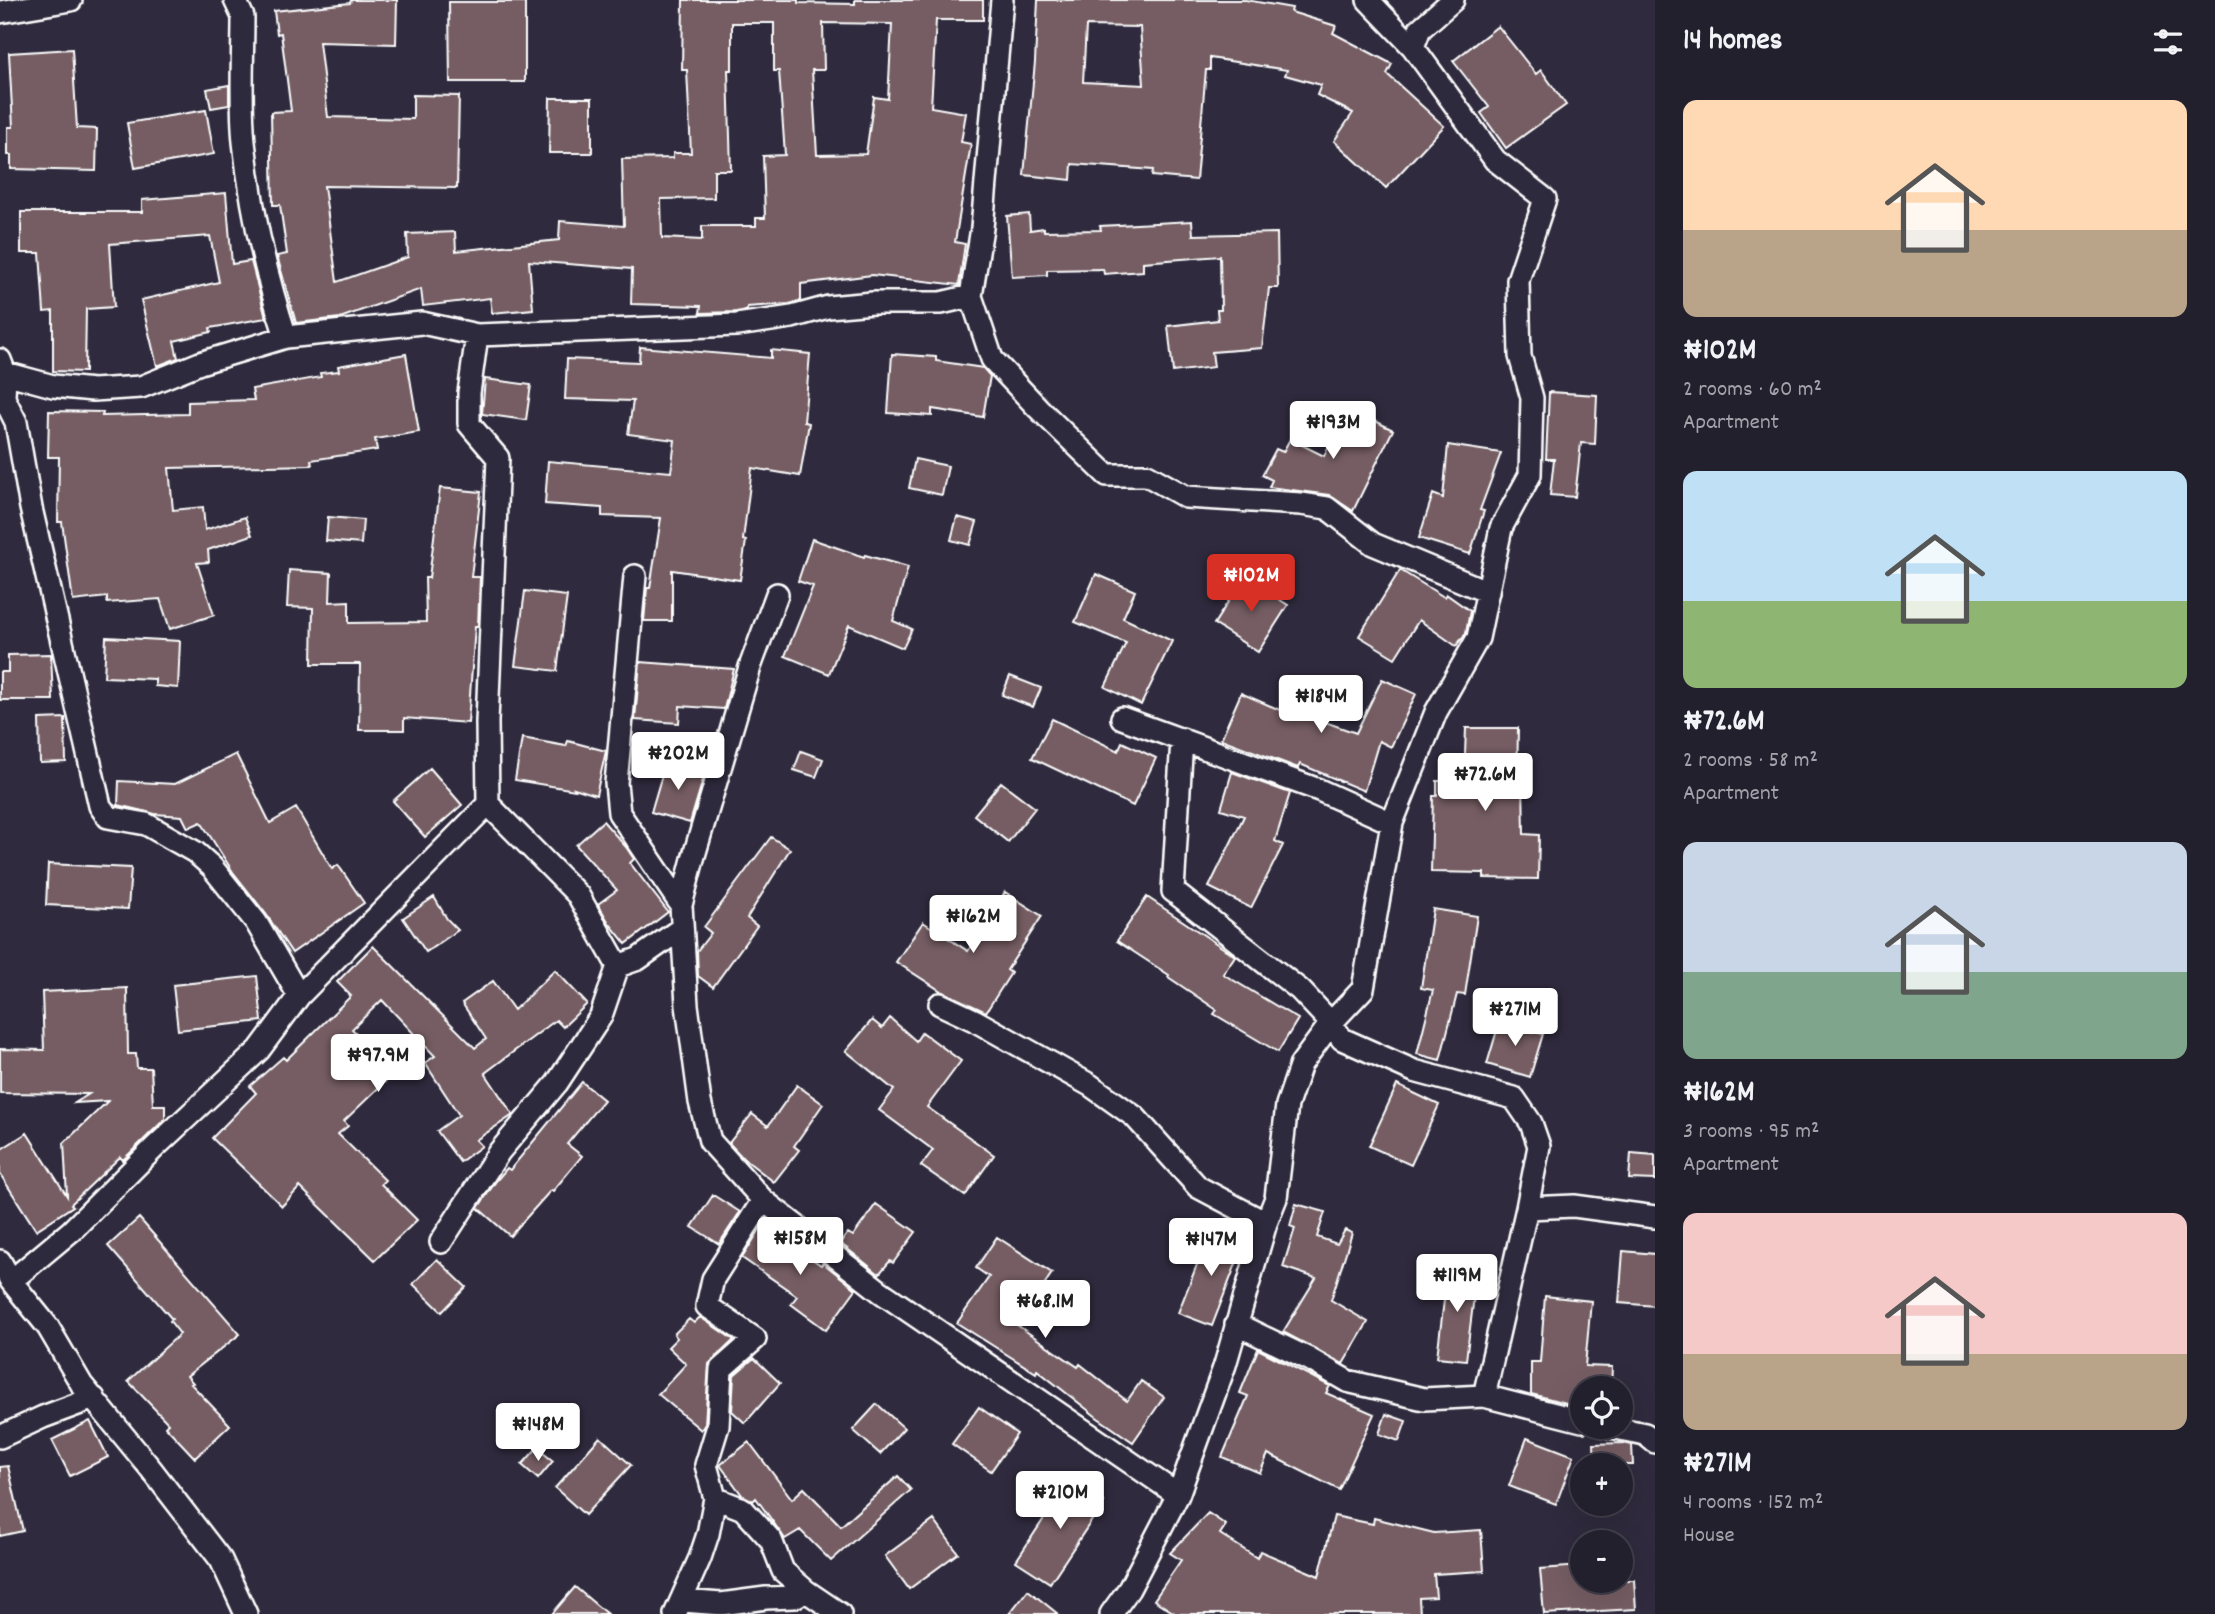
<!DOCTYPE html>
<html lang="en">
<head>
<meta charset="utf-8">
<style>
	:root { --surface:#23202e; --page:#2f2d3a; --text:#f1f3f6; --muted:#a3a3aa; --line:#403e4a; --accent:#d93025 }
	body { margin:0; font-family:Dekko,sans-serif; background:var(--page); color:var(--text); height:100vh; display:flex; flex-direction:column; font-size:26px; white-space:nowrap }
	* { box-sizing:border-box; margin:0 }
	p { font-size:23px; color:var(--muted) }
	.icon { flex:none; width:38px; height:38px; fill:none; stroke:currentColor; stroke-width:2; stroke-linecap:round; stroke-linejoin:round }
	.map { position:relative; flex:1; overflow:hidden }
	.details { display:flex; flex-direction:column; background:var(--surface); width:560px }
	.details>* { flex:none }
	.controls { position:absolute; left:1570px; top:1376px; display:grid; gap:14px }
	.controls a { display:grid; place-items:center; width:63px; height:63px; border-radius:50%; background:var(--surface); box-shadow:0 7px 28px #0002,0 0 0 2px var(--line); font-size:35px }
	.price { position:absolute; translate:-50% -60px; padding:0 16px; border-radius:7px; background:#fff; color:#222; font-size:23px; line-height:46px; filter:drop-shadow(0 2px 4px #0008) }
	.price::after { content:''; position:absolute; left:50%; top:42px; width:21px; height:16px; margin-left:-10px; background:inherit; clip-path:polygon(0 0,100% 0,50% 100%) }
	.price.active { background:var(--accent); color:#fff }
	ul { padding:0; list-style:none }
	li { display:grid; align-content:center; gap:14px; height:371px; padding:0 28px }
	li span { display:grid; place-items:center; height:217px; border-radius:14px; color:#555 }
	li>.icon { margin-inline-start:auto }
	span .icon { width:126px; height:126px; fill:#fffc; stroke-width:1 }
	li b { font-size:30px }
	h2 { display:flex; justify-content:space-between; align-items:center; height:84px; padding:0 28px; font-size:30px }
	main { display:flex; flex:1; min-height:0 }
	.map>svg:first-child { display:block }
	.building { fill:#745d63; stroke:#fff; stroke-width:2; fill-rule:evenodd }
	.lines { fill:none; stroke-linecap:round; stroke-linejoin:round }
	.street-casing { stroke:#fff; stroke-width:26 }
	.street { stroke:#2f2a3d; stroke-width:21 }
</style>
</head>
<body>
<main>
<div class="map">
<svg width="1655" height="1614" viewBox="0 0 1655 1614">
	<rect width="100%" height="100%" fill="#2f2a3d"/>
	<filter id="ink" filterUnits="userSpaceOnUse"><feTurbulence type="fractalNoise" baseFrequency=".0143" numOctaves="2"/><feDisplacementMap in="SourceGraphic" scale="14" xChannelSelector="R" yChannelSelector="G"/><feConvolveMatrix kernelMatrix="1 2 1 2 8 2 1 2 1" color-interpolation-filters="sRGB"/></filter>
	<g filter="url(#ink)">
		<path class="building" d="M 351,0 L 397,0 L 396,44 L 319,42 L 328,117 L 413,119 L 413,95 L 459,96 L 457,188 L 324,186 L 337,282 L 408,257 L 407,234 L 455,232 L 456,251 L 559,240 L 560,221 L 624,226 L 622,159 L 673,158 L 673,153 L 691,153 L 687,70 L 682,70 L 683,0 L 798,0 L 798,3 L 855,4 L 855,0 L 983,0 L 983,20 L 936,20 L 931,107 L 966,113 L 961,142 L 971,144 L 955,242 L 965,244 L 959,285 L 872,275 L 801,284 L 801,301 L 789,304 L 747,307 L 747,310 L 736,312 L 700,313 L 701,306 L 631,304 L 632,269 L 529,261 L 533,309 L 492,313 L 490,298 L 423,306 L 421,289 L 340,318 L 296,323 L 277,256 L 287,254 L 280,205 L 273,205 L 271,112 L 291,111 L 281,33 L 277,34 L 274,11 L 350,3 ZM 732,23 L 774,23 L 774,71 L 779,71 L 785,155 L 763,156 L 765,218 L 756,218 L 756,226 L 702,226 L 702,240 L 662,238 L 661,199 L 714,198 L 714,170 L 731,170 L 728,70 L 732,70 ZM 823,23 L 892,24 L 888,99 L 874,97 L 866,154 L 817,155 L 812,70 L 824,70 Z
			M 1038,0 L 1246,0 L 1292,8 L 1291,12 L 1336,26 L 1333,33 L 1392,64 L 1387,74 L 1444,126 L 1386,188 L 1334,141 L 1353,113 L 1317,95 L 1321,85 L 1285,75 L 1287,70 L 1210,58 L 1210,70 L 1206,70 L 1196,180 L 1152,176 L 1153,170 L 1072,164 L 1071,180 L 1024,175 L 1035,62 ZM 1086,26 L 1140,27 L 1144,85 L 1083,82 Z
			M 449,2 L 525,2 L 525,82 L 450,82 Z
			M 1498,26 L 1536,74 L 1541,70 L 1566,105 L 1506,148 L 1481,113 L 1489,107 L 1453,61 Z
			M 72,49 L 77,128 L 97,129 L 96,171 L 11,169 L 11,155 L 8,155 L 8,127 L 13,127 L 9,53 Z
			M 229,85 L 229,105 L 211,108 L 207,89 Z
			M 550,98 L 592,98 L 592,153 L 549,153 Z
			M 206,110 L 214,154 L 135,168 L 127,123 Z
			M 226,193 L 232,264 L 251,261 L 266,318 L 210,328 L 211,332 L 174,341 L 178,358 L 157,366 L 141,300 L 219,282 L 210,236 L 110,244 L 114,307 L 86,309 L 85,372 L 53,371 L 53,311 L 44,312 L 40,253 L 21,253 L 21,212 L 142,212 L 142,200 Z
			M 1029,214 L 1030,230 L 1044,228 L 1044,231 L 1101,230 L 1100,226 L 1192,221 L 1193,235 L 1277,233 L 1278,288 L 1269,288 L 1262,348 L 1212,352 L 1214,367 L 1173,372 L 1168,326 L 1218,320 L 1217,310 L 1221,310 L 1220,256 L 1143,262 L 1143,271 L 1104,274 L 1103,269 L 1047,270 L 1047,275 L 1012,277 L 1007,216 Z
			M 640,347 L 771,358 L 771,350 L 810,354 L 804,422 L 809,423 L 800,476 L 752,468 L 743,540 L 746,541 L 740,580 L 672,570 L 672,621 L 644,621 L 647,588 L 650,588 L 661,518 L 602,516 L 602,508 L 545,504 L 548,461 L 671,472 L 675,440 L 628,434 L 633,401 L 565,399 L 567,359 L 639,362 Z
			M 406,354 L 419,432 L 375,439 L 377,450 L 311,460 L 312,465 L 169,468 L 173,510 L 203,507 L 205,530 L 245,517 L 252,535 L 208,550 L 209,562 L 197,563 L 214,615 L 170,629 L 160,599 L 107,603 L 107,597 L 73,601 L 62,522 L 58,522 L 59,457 L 48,457 L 49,411 L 103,412 L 102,416 L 188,414 L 188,402 L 254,400 L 252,389 L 321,377 L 320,373 L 339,371 L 338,366 Z
			M 892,354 L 936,357 L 936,361 L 983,368 L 990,376 L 983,417 L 932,409 L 932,416 L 888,413 Z
			M 485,379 L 531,385 L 526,420 L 482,414 Z
			M 1549,392 L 1597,395 L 1595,444 L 1581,443 L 1575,497 L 1550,495 L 1554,459 L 1546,459 Z
			M 1348,407 L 1393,430 L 1353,511 L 1329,495 L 1269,487 L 1272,480 L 1262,475 L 1276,449 L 1283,452 L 1290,439 L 1324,456 Z
			M 1448,445 L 1501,453 L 1480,510 L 1484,511 L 1470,554 L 1419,538 L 1433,494 L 1443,498 Z
			M 915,459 L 948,466 L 942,495 L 909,488 Z
			M 440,488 L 481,492 L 471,577 L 480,577 L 478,626 L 475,626 L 468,723 L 404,718 L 404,730 L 359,730 L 360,664 L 312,664 L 313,608 L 287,607 L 289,570 L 331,573 L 330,602 L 349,601 L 349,623 L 426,622 L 425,578 L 429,578 Z
			M 328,517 L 363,520 L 361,544 L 326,541 Z
			M 957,517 L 977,522 L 970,545 L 951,540 Z
			M 812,539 L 864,557 L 865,555 L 908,567 L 893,621 L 912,629 L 903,648 L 849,625 L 829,674 L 785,656 L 813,586 L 798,581 Z
			M 1400,570 L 1444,597 L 1446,594 L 1470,611 L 1466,633 L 1456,646 L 1419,620 L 1395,658 L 1359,636 Z
			M 1096,574 L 1135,591 L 1123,618 L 1172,641 L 1141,705 L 1105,687 L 1126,643 L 1075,622 Z
			M 1244,577 L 1288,605 L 1258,652 L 1214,624 Z
			M 525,591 L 567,596 L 557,671 L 515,666 Z
			M 106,637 L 180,641 L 178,688 L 155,686 L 155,679 L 104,677 Z
			M 51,654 L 53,700 L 0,700 L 0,672 L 8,672 L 8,655 Z
			M 640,662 L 734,669 L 724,709 L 680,706 L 679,723 L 635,720 Z
			M 1010,676 L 1041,688 L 1033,707 L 1002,695 Z
			M 1382,679 L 1416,694 L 1391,747 L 1379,741 L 1364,791 L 1300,764 L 1298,768 L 1221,739 L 1241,693 L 1298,718 L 1300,713 L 1356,733 Z
			M 65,718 L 66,762 L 40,763 L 39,719 Z
			M 1052,719 L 1118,751 L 1122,742 L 1156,758 L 1133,806 L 1032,758 Z
			M 1466,728 L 1518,728 L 1517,781 L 1523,781 L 1524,834 L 1539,835 L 1538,879 L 1484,878 L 1484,873 L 1431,872 L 1433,796 L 1437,796 L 1437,781 L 1464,781 Z
			M 522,738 L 566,746 L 568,741 L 606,751 L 596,795 L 574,788 L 575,790 L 515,780 Z
			M 801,751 L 823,759 L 816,777 L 794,770 Z
			M 236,754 L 270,823 L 296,808 L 332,869 L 338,865 L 364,903 L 292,953 L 266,914 L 233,872 L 201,822 L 188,828 L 182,816 L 155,814 L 118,805 L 119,781 L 175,784 Z
			M 666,761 L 705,773 L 690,823 L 651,812 Z
			M 430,768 L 462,805 L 425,837 L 393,801 Z
			M 1232,772 L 1290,793 L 1275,841 L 1283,845 L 1251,908 L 1209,887 L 1244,816 L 1221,809 Z
			M 1001,782 L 1035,808 L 1008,842 L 974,815 Z
			M 603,821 L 626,847 L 634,859 L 630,863 L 668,912 L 626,944 L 609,923 L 598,904 L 617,890 L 576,845 Z
			M 771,837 L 790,849 L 747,918 L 757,926 L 713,987 L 698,976 L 697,951 L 711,933 L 704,927 Z
			M 48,864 L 131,868 L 128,909 L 46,905 Z
			M 1005,892 L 1042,916 L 1007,970 L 1011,973 L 986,1012 L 941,991 L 896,962 L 923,922 L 968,951 Z
			M 434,897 L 447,919 L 458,930 L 426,952 L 403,918 Z
			M 1147,897 L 1235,956 L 1223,974 L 1298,1019 L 1278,1052 L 1214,1014 L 1217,1010 L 1168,977 L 1169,975 L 1117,941 Z
			M 1433,909 L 1477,916 L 1465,995 L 1457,994 L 1440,1060 L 1417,1054 L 1433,990 L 1421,988 Z
			M 373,946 L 475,1048 L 486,1039 L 462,1003 L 493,981 L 514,1010 L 555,970 L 587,1004 L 563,1027 L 556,1020 L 485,1073 L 513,1115 L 476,1140 L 482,1146 L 460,1162 L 437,1131 L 459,1115 L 425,1063 L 435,1056 L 382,1000 L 352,1029 L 395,1072 L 344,1121 L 348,1126 L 338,1134 L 385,1180 L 381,1184 L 417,1220 L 375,1260 L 300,1187 L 282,1206 L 212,1138 L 256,1093 L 250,1086 L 283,1057 L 286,1060 L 351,996 L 337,982 Z
			M 257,976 L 262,1021 L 178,1030 L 173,985 Z
			M 127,988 L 128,1054 L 136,1054 L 137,1068 L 151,1068 L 153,1105 L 165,1105 L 165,1119 L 123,1160 L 120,1157 L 71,1204 L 73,1206 L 36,1230 L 0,1174 L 0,1150 L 27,1133 L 67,1196 L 64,1143 L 108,1101 L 75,1103 L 89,1094 L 0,1093 L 0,1049 L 44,1050 L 42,992 Z
			M 1501,1017 L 1525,1023 L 1523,1029 L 1543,1034 L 1530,1077 L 1487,1064 Z
			M 890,1018 L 916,1041 L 922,1032 L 961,1061 L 927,1107 L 994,1155 L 965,1196 L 921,1166 L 933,1150 L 879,1110 L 894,1090 L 846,1051 L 872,1020 L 882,1028 Z
			M 582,1082 L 604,1100 L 567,1144 L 582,1156 L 553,1191 L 551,1190 L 510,1236 L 478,1208 L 496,1181 L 507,1168 L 510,1170 Z
			M 797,1085 L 823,1104 L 794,1146 L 799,1150 L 774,1182 L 743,1158 L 729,1143 L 752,1114 L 768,1126 Z
			M 1397,1085 L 1439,1105 L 1411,1165 L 1369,1146 Z
			M 1631,1153 L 1655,1155 L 1655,1180 L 1629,1179 Z
			M 713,1195 L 740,1212 L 719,1244 L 692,1227 Z
			M 876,1204 L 916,1232 L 893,1263 L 890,1261 L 879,1274 L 840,1243 L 848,1233 L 853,1236 Z
			M 1296,1204 L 1325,1212 L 1317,1237 L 1337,1244 L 1345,1230 L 1352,1233 L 1331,1300 L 1368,1322 L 1343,1364 L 1283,1332 L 1316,1278 L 1283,1267 L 1295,1228 L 1290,1226 Z
			M 139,1218 L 240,1334 L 187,1376 L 193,1383 L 191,1384 L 230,1425 L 195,1458 L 165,1426 L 168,1423 L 128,1381 L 180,1334 L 170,1321 L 172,1319 L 108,1246 Z
			M 762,1226 L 821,1265 L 823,1263 L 856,1289 L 826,1330 L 791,1304 L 797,1296 L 742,1258 Z
			M 1211,1229 L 1244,1243 L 1212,1326 L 1178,1313 Z
			M 997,1237 L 1052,1273 L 1017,1325 L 1078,1367 L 1080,1364 L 1127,1401 L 1141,1381 L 1164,1397 L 1133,1442 L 1098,1418 L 1037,1370 L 1036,1373 L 957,1323 L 989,1277 L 976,1268 Z
			M 1623,1251 L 1655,1254 L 1655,1306 L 1619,1303 Z
			M 437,1259 L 466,1287 L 442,1312 L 413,1284 Z
			M 1448,1268 L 1477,1272 L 1466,1360 L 1437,1357 Z
			M 1545,1296 L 1591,1301 L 1585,1366 L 1612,1367 L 1611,1388 L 1582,1388 L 1582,1407 L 1531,1394 L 1531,1362 L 1540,1362 Z
			M 700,1317 L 734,1340 L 709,1364 L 705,1424 L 701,1430 L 658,1394 L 686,1364 L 668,1347 L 677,1338 L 674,1334 L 689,1319 L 694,1323 Z
			M 1258,1349 L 1330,1386 L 1326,1393 L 1374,1414 L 1339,1490 L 1268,1454 L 1260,1473 L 1222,1457 L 1248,1396 L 1240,1393 Z
			M 754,1358 L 780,1383 L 745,1423 L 732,1411 L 734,1375 Z
			M 877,1404 L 904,1428 L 880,1454 L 853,1430 Z
			M 979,1407 L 1017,1434 L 991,1471 L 952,1444 Z
			M 1386,1414 L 1406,1421 L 1399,1441 L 1379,1434 Z
			M 90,1421 L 108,1457 L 70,1476 L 52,1440 Z
			M 600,1437 L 631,1465 L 585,1515 L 555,1488 Z
			M 1527,1438 L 1574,1456 L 1556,1504 L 1509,1486 Z
			M 749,1442 L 792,1499 L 804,1488 L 841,1526 L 898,1476 L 911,1490 L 831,1561 L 800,1530 L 785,1539 L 756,1498 L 753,1501 L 742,1495 L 720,1465 Z
			M 1623,1443 L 1632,1445 L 1633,1465 L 1595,1465 L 1594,1444 Z
			M 537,1448 L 553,1461 L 538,1479 L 522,1465 Z
			M 8,1466 L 23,1531 L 0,1536 L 0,1467 Z
			M 1070,1479 L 1104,1502 L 1050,1583 L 1016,1561 Z
			M 1208,1513 L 1226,1525 L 1220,1534 L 1257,1558 L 1260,1551 L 1319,1576 L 1334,1516 L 1373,1524 L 1374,1518 L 1434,1533 L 1481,1530 L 1484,1571 L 1434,1574 L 1436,1597 L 1419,1598 L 1420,1614 L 1176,1614 L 1154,1600 L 1181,1560 L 1170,1553 Z
			M 934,1520 L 958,1553 L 909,1589 L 885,1556 Z
			M 1582,1566 L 1582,1580 L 1634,1580 L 1636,1609 L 1544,1614 L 1540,1569 Z
			M 575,1587 L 607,1614 L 552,1614 Z
			M 1028,1590 L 1058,1614 L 1009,1614 Z"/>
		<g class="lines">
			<g class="street-casing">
				<path id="street" d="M 235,0 L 243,17 C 243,58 240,101 244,142 C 251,208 265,273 286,337
					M 1002,0 L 982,228 L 971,296 L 992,359 L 1038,408 L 1107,475 L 1147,475 L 1186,497 L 1301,504 L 1327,508 L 1373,544 L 1488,592
					M 1368,0 L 1413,47
					M 0,12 L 71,0
					M 477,335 L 469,393 L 469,424 L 498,458 L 487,722 L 488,804 L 578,895 L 618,966 L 638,959 L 682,928
					M 0,360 L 5,373 L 4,398 L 16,422 L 31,508 L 100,806 L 108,817 L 146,824 L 195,852 L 212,867 L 256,922 L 299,996
					M 5,373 L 53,386 L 93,390 L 141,387 L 200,363 L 286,337 L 422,323 L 477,335 L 737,325 L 792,317 L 828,307 L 873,303 L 941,303 L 971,296
					M 635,576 L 616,783 L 619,813 L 681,905
					M 777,594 L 750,667 L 693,859 L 681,905 L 687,1005 L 700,1102 L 710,1141 L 763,1200 L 881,1292 L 1178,1495
					M 1122,718 L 1319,790 L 1392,823
					M 1182,739 L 1173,891 L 1300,990 L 1331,1023 L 1363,989 L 1392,823 L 1436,712 L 1478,638 L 1501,528 L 1530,475 L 1532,398 L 1520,356 L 1518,280 L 1545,199 L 1495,160 L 1413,47 L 1420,29 L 1453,0
					M 940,1004 L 974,1020 L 1090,1085 L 1135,1117 L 1198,1187 L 1266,1223
					M 441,1242 L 499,1152 L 557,1083 L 601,1016 L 618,966
					M 0,1261 L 11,1281 L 48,1327 L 82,1385 L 151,1469 L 221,1560 L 246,1614
					M 11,1281 L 71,1231 L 154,1148 L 259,1050 L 299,996 L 488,804
					M 1236,1324 L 1309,1359 L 1347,1381 L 1424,1399 L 1484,1396 L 1582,1421
					M 1484,1396 L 1527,1208
					M 1606,1426 L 1645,1434 L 1655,1442
					M 0,1437 L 43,1417 L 94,1398
					M 715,1498 L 743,1509 L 771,1540 L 783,1571 L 806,1591 L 840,1614
					M 683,1601 L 721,1604 L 766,1598 L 794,1597 L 806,1591
					M 675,1614 L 700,1558 L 708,1534 L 715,1498 L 706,1465 L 718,1426 L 721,1369 L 755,1339 L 707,1306 L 713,1279 L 763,1200
					M 1111,1614 L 1129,1589 L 1178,1495 L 1225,1365 L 1266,1223 L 1276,1198 L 1287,1105 L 1301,1064 L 1331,1023 L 1342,1039 L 1414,1071 L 1514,1098 L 1531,1123 L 1539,1146 L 1527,1208 L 1574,1206 L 1655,1217"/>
			</g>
			<use href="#street" class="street"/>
		</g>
	</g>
</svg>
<div class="controls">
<a><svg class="icon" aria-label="locate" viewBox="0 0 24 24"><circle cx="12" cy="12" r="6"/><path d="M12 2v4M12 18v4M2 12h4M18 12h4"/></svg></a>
<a>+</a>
<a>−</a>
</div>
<b class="price" style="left:1333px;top:461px">₦193M</b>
<b class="price active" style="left:1251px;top:614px">₦102M</b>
<b class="price" style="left:1321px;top:735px">₦184M</b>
<b class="price" style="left:678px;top:792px">₦202M</b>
<b class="price" style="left:1485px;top:813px">₦72.6M</b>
<b class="price" style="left:973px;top:955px">₦162M</b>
<b class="price" style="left:1515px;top:1048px">₦271M</b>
<b class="price" style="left:378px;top:1094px">₦97.9M</b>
<b class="price" style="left:800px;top:1277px">₦158M</b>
<b class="price" style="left:1211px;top:1278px">₦147M</b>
<b class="price" style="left:1457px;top:1314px">₦119M</b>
<b class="price" style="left:1045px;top:1340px">₦68.1M</b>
<b class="price" style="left:538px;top:1463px">₦148M</b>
<b class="price" style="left:1060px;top:1531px">₦210M</b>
</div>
<section class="details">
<h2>14 homes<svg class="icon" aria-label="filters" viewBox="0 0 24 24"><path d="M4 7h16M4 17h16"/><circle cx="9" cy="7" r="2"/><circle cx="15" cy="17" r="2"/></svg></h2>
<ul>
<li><span style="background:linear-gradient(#ffd9b3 60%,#b9a48a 0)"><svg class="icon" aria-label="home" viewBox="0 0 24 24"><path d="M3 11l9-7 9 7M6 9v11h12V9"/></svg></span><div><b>₦102M</b><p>2 rooms · 60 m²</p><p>Apartment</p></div></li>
<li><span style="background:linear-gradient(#bfe0f5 60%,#8fb573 0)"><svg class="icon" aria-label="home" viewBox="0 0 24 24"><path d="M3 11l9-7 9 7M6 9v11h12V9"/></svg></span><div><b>₦72.6M</b><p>2 rooms · 58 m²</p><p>Apartment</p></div></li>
<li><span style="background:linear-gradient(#c9d6e8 60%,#7fa58c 0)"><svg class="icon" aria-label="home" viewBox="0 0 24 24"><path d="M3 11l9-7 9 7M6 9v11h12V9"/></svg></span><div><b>₦162M</b><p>3 rooms · 95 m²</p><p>Apartment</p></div></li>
<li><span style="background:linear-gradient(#f6c9c9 65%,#b9a48a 0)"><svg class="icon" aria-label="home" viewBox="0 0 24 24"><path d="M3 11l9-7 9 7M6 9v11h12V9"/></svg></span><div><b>₦271M</b><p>4 rooms · 152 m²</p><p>House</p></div></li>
</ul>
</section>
</main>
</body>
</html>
